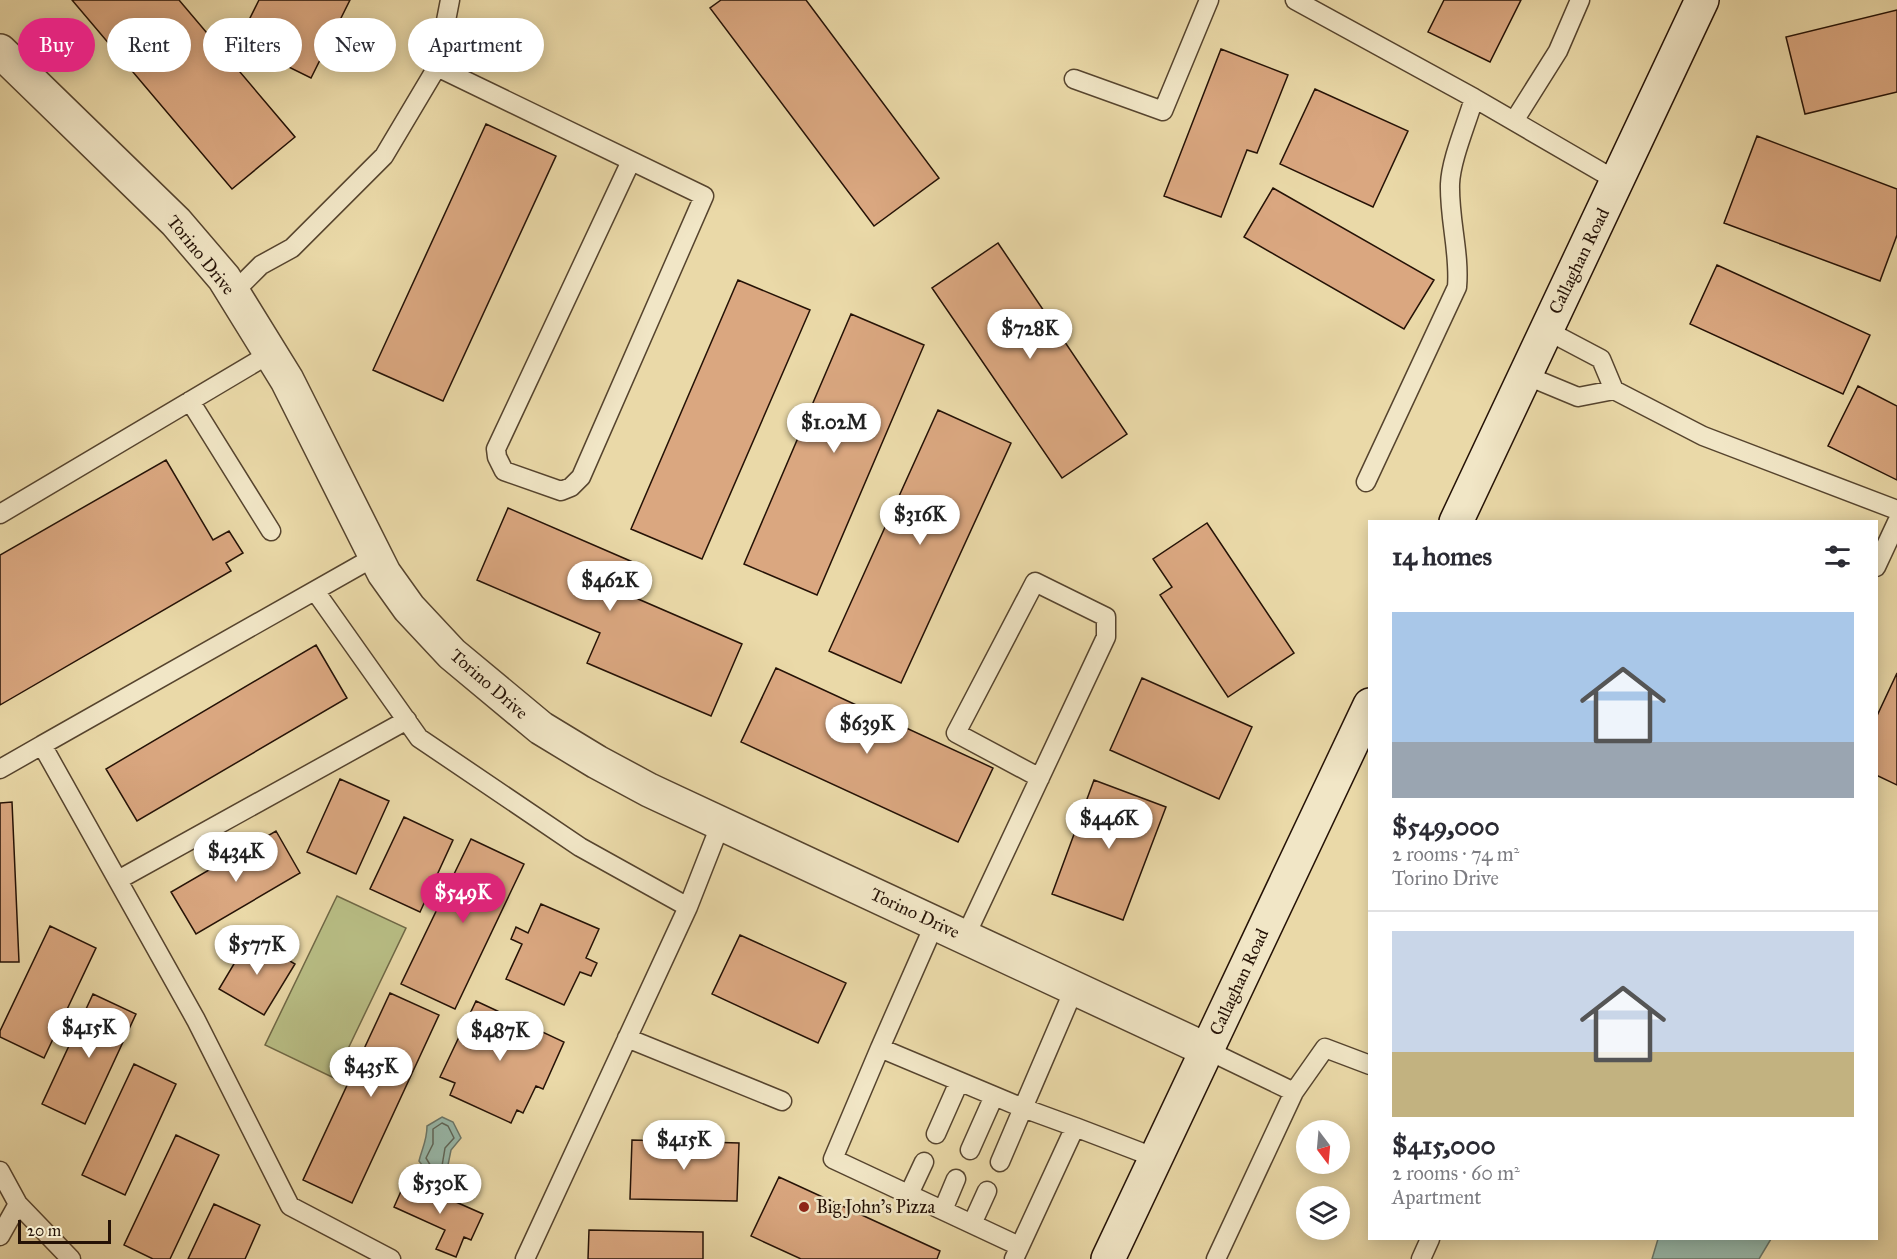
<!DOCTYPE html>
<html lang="en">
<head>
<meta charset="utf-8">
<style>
	:root { --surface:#fff; --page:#f7f7f7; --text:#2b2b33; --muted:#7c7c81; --line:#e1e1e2; --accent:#db2777 }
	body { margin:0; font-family:"IM FELL Great Primer",serif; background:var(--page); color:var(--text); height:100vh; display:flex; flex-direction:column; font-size:22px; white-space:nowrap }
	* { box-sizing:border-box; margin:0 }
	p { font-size:20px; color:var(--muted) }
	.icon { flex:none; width:33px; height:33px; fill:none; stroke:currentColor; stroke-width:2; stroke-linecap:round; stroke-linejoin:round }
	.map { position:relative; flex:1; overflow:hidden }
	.drawer { position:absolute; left:1368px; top:520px; width:510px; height:720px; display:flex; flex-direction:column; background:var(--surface); border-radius:0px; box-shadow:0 3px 15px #0003 }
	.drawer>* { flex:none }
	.top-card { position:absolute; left:18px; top:18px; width:570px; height:54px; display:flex; gap:12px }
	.needle { width:39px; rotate:164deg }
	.controls { position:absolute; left:1296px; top:1120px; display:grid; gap:12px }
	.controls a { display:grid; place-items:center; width:54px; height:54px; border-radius:50%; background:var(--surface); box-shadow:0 3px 15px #0003; font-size:30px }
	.scale { position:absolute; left:18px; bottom:15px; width:93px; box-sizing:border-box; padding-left:6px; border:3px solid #251206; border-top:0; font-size:16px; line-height:21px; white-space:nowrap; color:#251206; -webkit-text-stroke:4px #f1e6c6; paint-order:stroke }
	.price { position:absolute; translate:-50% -51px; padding:0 14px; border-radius:21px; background:#fff; color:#222; font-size:20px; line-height:39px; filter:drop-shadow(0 2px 3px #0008) }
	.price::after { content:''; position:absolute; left:50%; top:36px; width:18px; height:14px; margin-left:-9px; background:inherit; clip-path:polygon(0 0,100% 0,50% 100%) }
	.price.on { background:var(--accent); color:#fff }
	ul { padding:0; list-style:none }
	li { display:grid; align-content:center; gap:12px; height:318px; padding:0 24px }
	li+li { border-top:2px solid var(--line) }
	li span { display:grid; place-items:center; height:186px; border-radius:0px; color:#555 }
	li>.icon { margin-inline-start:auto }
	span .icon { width:108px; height:108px; fill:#fffc; stroke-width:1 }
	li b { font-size:26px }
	h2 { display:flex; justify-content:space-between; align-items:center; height:72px; padding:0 24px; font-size:26px }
	.pill { padding:0 21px; border-radius:27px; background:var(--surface); box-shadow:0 3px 15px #0003; font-size:21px; line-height:54px }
	.pill.on { background:var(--accent); color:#fff }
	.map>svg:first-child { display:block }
	.green { fill:#b9bf86; stroke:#6f6846; stroke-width:1.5 }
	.water { fill:#98baac; stroke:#6a776a; stroke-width:1.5 }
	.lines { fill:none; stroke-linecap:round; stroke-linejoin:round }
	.shore { stroke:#5e6659; stroke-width:1.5 }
	.building { fill:#daa780; stroke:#251206; stroke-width:1.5 }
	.lane-casing { stroke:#56442e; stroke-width:21 }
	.street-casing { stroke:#56442e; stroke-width:36 }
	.secondary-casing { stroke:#251206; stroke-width:36 }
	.lane { stroke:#f1e6c6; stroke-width:18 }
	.street { stroke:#f1e6c6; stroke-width:33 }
	.secondary { stroke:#f1e6c6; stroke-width:33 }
	.poi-dot { fill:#8f2418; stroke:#f1e6c6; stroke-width:2 }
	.labels { text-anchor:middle; stroke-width:5; stroke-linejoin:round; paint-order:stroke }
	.street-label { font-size:18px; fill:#251206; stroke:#f1e6c6 }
	.poi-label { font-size:18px; fill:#251206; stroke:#f1e6c6; text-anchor:start }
</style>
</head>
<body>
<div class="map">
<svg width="1897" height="1259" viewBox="0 0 1897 1259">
	<rect width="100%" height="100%" fill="#ead9a8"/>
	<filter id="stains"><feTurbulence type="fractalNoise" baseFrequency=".00333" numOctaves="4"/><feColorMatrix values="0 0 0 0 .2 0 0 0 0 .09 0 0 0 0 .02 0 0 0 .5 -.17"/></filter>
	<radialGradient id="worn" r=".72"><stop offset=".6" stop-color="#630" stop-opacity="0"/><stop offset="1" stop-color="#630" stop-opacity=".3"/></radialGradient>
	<path class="green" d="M 337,896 L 406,928 L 334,1078 L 265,1045 Z"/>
	<path class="water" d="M 442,1117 L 453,1122 L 461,1138 L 451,1150 L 447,1170 L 439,1174 L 429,1174 L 419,1161 C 422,1148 427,1141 427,1126 Z
		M 1658,1239 L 1771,1239 L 1759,1259 L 1652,1259 Z"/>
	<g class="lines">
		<path class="shore" d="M 442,1123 L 448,1126 L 454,1138 L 445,1148 L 442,1166 L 432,1168 L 426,1158 L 433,1144 L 433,1129 Z"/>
	</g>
	<path class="building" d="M 72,0 L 179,0 L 295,137 L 232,189 Z
		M 259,0 L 350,0 L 311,78 L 238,42 Z
		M 721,0 L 806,0 L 939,178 L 874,226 L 710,8 Z
		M 1444,0 L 1521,0 L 1490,62 L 1428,32 Z
		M 1897,10 L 1897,92 L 1805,114 L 1786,37 Z
		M 1221,49 L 1288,75 L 1257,153 L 1247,150 L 1221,217 L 1164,196 Z
		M 1315,89 L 1408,131 L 1373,207 L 1280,164 Z
		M 486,124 L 556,156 L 443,401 L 373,370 Z
		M 1757,136 L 1897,189 L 1897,235 L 1880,281 L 1724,223 Z
		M 1273,188 L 1434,280 L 1404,329 L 1244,237 Z
		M 998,243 L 1127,434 L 1062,478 L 932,288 Z
		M 1717,265 L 1870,335 L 1843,394 L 1690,324 Z
		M 738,280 L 810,310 L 702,559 L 631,529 Z
		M 851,314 L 924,345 L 817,595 L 744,564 Z
		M 1858,386 L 1897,406 L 1897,480 L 1828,446 Z
		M 938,410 L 1011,443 L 901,683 L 829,651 Z
		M 166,460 L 213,540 L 229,531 L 243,553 L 226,563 L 231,571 L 0,705 L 0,555 Z
		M 508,508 L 635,563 L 622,592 L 742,644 L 711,716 L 587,663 L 600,633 L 477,580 Z
		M 1207,523 L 1294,653 L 1228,697 L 1160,595 L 1172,587 L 1153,559 Z
		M 316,645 L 347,698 L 137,821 L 106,769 Z
		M 776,668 L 993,768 L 958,842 L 741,742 Z
		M 1897,673 L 1897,785 L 1876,775 L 1876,718 Z
		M 1142,678 L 1252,727 L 1219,799 L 1110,750 Z
		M 340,779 L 389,801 L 356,874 L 307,852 Z
		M 1094,780 L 1166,807 L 1123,920 L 1052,894 Z
		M 12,802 L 19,962 L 0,962 L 0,803 Z
		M 404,817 L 453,840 L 420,912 L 370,889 Z
		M 276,831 L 300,873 L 196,934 L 171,892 Z
		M 471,839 L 524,864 L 455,1009 L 401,984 Z
		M 541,904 L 599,929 L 586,958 L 597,963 L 591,976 L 580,972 L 564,1005 L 506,979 L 522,944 L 511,939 L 516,927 L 528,933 Z
		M 50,926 L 96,948 L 44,1058 L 0,1037 L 0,1031 Z
		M 740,935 L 846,983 L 818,1043 L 712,994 Z
		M 250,937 L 295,964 L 264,1015 L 219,989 Z
		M 390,993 L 439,1015 L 352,1203 L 303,1180 Z
		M 93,994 L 136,1014 L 85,1124 L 42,1104 Z
		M 476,1001 L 564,1042 L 543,1089 L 536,1086 L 523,1113 L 517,1110 L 511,1123 L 450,1095 L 455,1083 L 440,1077 Z
		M 134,1064 L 176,1084 L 125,1195 L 82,1175 Z
		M 176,1135 L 219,1155 L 170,1259 L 153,1259 L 124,1245 Z
		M 632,1140 L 739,1143 L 737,1201 L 630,1199 Z
		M 779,1177 L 940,1251 L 937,1259 L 801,1259 L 751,1236 Z
		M 406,1180 L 483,1214 L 471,1240 L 464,1237 L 456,1257 L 436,1249 L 445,1230 L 394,1207 Z
		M 214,1204 L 260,1225 L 245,1259 L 188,1259 Z
		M 589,1230 L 703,1232 L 703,1259 L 588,1259 Z"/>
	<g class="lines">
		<g class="lane-casing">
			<path id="lane" d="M 1295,0 L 1474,98 L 1617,181
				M 437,67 L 450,0
				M 1074,79 L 1163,111 L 1209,0
				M 1514,121 L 1558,51 L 1580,0
				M 233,293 L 261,265 L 292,248 L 384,156 L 437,67 L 704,196 L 581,477 L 571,487 L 561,491 L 504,471 L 497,457 L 496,449 L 631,161
				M 1546,330 L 1601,359 L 1614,390
				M 1525,375 L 1578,397 L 1614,390 L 1703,436 L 1897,510
				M 190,401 L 271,531
				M 1366,482 L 1457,287 C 1460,253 1449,219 1450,184 C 1451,159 1467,123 1474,98
				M 0,514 L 271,353
				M 1876,567 L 1897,522
				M 315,591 L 419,738 L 580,847 L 688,907 L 721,823
				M 42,745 L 376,556
				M 0,769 L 42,745 L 196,1020 L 290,1206 L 391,1259
				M 118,880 L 407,720
				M 935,923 L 880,1048 L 1023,1108 L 1075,987
				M 965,937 L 1106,637 L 1106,617 L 1035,582 L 956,733 L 1040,778
				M 627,1038 L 782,1101
				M 880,1048 L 833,1159 L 1019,1246
				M 1207,1050 L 1294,1092 L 1216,1259
				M 1294,1092 L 1325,1048 L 1370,1065
				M 936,1134 L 959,1082
				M 970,1150 L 994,1096
				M 1000,1162 L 1023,1108 L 1075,1127
				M 0,1171 L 18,1204 L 0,1236
				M 909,1194 L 924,1162
				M 18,1204 L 71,1259
				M 943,1210 L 956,1179
				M 972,1224 L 987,1191
				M 525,1259 L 688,907
				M 1014,1259 L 1075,1127 L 1156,1158
				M 1421,1259 L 1430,1239"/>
		</g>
		<g class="street-casing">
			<path id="street" d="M 0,51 L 176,222 L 224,278 L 287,380 L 384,573 L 409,608 L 452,654 L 541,728 L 597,762 L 649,790 L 1207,1050"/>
		</g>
		<g class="secondary-casing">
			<path id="secondary" d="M 1456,522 L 1702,0
				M 1108,1259 L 1370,705"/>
		</g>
		<use href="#lane" class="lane"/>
		<use href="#street" class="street"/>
		<use href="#secondary" class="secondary"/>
	</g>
	<circle class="poi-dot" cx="804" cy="1207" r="6"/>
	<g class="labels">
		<g class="street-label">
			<text transform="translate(201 255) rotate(51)" y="6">Torino Drive</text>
			<text transform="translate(1579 261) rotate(-64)" y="6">Callaghan Road</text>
			<text transform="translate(489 684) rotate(41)" y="6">Torino Drive</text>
			<text transform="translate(915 913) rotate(25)" y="6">Torino Drive</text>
			<text transform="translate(1239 982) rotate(-65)" y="6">Callaghan Road</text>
		</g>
		<g class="poi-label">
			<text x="816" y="1213">Big John's Pizza</text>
		</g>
	</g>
	<rect width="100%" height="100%" filter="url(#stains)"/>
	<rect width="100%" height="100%" fill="url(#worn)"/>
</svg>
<div class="controls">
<a><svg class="needle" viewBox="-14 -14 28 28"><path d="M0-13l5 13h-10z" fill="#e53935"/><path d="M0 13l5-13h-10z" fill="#7c7c81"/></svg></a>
<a><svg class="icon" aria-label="layers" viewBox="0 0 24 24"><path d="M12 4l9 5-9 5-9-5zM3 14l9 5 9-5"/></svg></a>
</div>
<div class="scale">20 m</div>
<b class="price" style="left:1030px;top:360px">$728K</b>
<b class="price" style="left:834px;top:454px">$1.02M</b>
<b class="price" style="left:920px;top:546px">$316K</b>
<b class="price" style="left:610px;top:612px">$462K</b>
<b class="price" style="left:867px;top:755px">$639K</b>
<b class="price" style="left:1109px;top:850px">$446K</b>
<b class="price" style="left:236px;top:883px">$434K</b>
<b class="price on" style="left:463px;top:924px">$549K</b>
<b class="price" style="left:257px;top:976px">$577K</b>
<b class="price" style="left:89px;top:1059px">$415K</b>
<b class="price" style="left:500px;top:1062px">$487K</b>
<b class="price" style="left:371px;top:1098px">$435K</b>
<b class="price" style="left:684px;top:1171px">$415K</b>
<b class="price" style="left:440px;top:1215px">$530K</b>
<div class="top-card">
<a class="pill on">Buy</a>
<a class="pill">Rent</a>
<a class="pill">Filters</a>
<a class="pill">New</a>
<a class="pill">Apartment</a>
</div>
<section class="drawer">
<h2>14 homes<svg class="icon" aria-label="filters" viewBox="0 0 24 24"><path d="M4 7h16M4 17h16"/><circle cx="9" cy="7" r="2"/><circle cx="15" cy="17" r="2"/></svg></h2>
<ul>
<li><span style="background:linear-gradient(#a9c7e8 70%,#9aa5b1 0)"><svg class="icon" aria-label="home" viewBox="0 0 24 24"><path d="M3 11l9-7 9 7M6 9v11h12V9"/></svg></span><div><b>$549,000</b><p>2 rooms · 74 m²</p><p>Torino Drive</p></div></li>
<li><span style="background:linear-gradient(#c9d6e8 65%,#c2b280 0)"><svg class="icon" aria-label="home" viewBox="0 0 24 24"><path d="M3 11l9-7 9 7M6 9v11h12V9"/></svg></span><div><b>$415,000</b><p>2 rooms · 60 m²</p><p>Apartment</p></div></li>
</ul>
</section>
</div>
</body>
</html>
